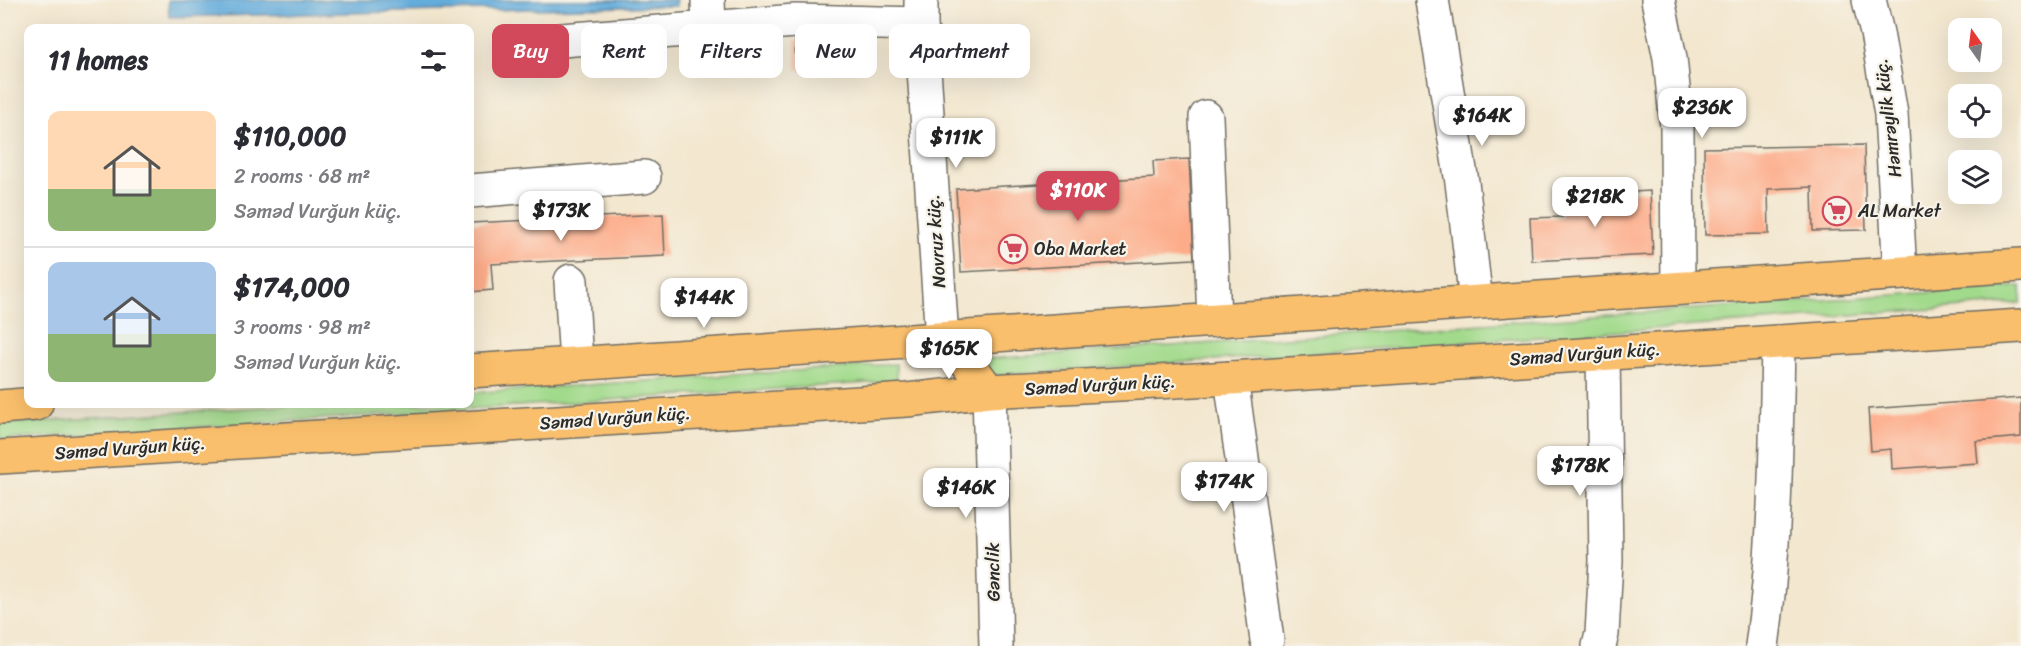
<!DOCTYPE html>
<html lang="en">
<head>
<meta charset="utf-8">
<style>
	:root { --surface:#fff; --page:#f7f7f7; --text:#2b2b33; --muted:#7c7c81; --line:#e1e1e2; --accent:#d1495b }
	body { margin:0; font-family:Sriracha,sans-serif; background:var(--page); color:var(--text); height:100vh; display:flex; flex-direction:column; font-size:22px; white-space:nowrap }
	* { box-sizing:border-box; margin:0 }
	p { font-size:20px; color:var(--muted) }
	.icon { flex:none; width:33px; height:33px; fill:none; stroke:currentColor; stroke-width:2; stroke-linecap:round; stroke-linejoin:round }
	.map { position:relative; flex:1; overflow:hidden }
	.details { position:absolute; left:24px; top:24px; width:450px; height:384px; display:flex; flex-direction:column; background:var(--surface); border-radius:12px; box-shadow:0 6px 24px #0002 }
	.details>* { flex:none }
	.banner { position:absolute; left:492px; top:24px; width:570px; height:54px; display:flex; gap:12px }
	.needle { width:39px; rotate:346deg }
	.controls { position:absolute; left:1948px; top:18px; display:grid; gap:12px }
	.controls a { display:grid; place-items:center; width:54px; height:54px; border-radius:12px; background:var(--surface); box-shadow:0 6px 24px #0002; font-size:30px }
	.price { position:absolute; translate:-50% -51px; padding:0 14px; border-radius:12px; background:#fff; color:#222; font-size:20px; line-height:39px; filter:drop-shadow(0 2px 3px #0008) }
	.price::after { content:''; position:absolute; left:50%; top:36px; width:18px; height:14px; margin-left:-9px; background:inherit; clip-path:polygon(0 0,100% 0,50% 100%) }
	.price.selected { background:var(--accent); color:#fff }
	ul { padding:0; list-style:none }
	li { display:flex; align-items:center; gap:18px; height:150px; padding:0 24px }
	li+li { border-top:2px solid var(--line) }
	li span { display:grid; place-items:center; flex:none; width:168px; height:120px; border-radius:12px; color:#555 }
	li>.icon { margin-inline-start:auto }
	span .icon { width:72px; height:72px; fill:#fffc; stroke-width:1 }
	li b { font-size:26px }
	h2 { display:flex; justify-content:space-between; align-items:center; height:72px; padding:0 24px; font-size:26px }
	.tag { padding:0 21px; border-radius:12px; background:var(--surface); box-shadow:0 6px 24px #0002; font-size:21px; line-height:54px }
	.tag.selected { background:var(--accent); color:#fff }
	.map>svg:first-child { display:block }
	.green { fill:#a2da8c; stroke:#66825c; stroke-width:1.5 }
	.water { fill:#64acdb; stroke:#486c83; stroke-width:1.5 }
	.building { fill:#fdac89 }
	.lines { fill:none; stroke-linecap:round; stroke-linejoin:round }
	.minor-casing { stroke:#716d64; stroke-width:36 }
	.major-casing { stroke:#716d64; stroke-width:36 }
	.minor { stroke:#fff; stroke-width:33 }
	.major { stroke:#f9bf6c; stroke-width:33 }
	.labels { text-anchor:middle; stroke-width:4.5; stroke-linejoin:round; paint-order:stroke }
	.street-label { font-size:18px; fill:#2b2b2b; stroke:#f7f3e8 }
	.poi-label { font-size:18px; fill:#2b2b2b; stroke:#f7f3e8; text-anchor:start }
</style>
</head>
<body>
<div class="map">
<svg width="2021" height="646" viewBox="0 0 2021 646">
	<rect width="100%" height="100%" fill="#f7f3e8"/>
	<filter id="ink" filterUnits="userSpaceOnUse"><feTurbulence type="fractalNoise" baseFrequency=".0167" numOctaves="2"/><feDisplacementMap in="SourceGraphic" scale="12" xChannelSelector="R" yChannelSelector="G"/><feConvolveMatrix kernelMatrix="1 2 1 2 8 2 1 2 1" color-interpolation-filters="sRGB"/></filter>
	<filter id="wash" filterUnits="userSpaceOnUse"><feTurbulence type="fractalNoise" baseFrequency=".008" numOctaves="4" result="noise"/><feDisplacementMap in="SourceGraphic" scale="24" xChannelSelector="R" yChannelSelector="G"/><feGaussianBlur stdDeviation="1.35" result="paint"/><feColorMatrix in="noise" values="0 0 0 0 0 0 0 0 0 0 0 0 0 0 0 0 0 1.4 0 .05"/><feComposite in="paint" operator="in"/></filter>
	<g filter="url(#wash)">
		<rect width="100%" height="100%" fill="#f3e7cf"/>
		<path class="green" d="M 2021,286 L 2021,303 L 987,376 L 986,359 Z
			M 896,364 L 897,381 L 0,440 L 0,424 L 309,404 L 470,404 L 470,393 Z"/>
		<path class="water" d="M 168,0 L 676,0 L 676,6 L 169,17 Z"/>
		<g id="blocks">
			<path class="building" d="M 836,38 L 838,68 L 796,70 L 795,40 Z
				M 1864,145 L 1866,230 L 1813,231 L 1812,187 L 1768,189 L 1769,234 L 1705,235 L 1704,148 Z
				M 1189,159 L 1194,259 L 961,272 L 956,189 L 1154,177 L 1153,161 Z
				M 1650,191 L 1653,255 L 1532,261 L 1530,218 L 1562,217 L 1561,196 Z
				M 663,214 L 665,256 L 491,264 L 493,290 L 470,292 L 470,223 Z
				M 2021,398 L 2021,437 L 1976,441 L 1978,463 L 1892,469 L 1891,449 L 1871,451 L 1868,409 Z"/>
		</g>
	</g>
	<g filter="url(#ink)">
		<use href="#blocks" fill-opacity="0" stroke="#716d64" stroke-width="1.5"/>
		<g class="lines">
			<g class="minor-casing">
				<path id="minor" d="M 708,0 L 709,28 L 795,21 L 921,24
					M 921,0 L 921,24 L 942,339
					M 1432,0 L 1462,182 L 1476,302
					M 1658,0 L 1670,58 L 1677,127 L 1678,288
					M 1869,0 L 1877,33 L 1891,114 L 1900,273
					M 562,40 L 709,28
					M 1206,117 L 1214,320
					M 470,191 L 644,177
					M 571,281 L 576,363
					M 1231,378 L 1267,640
					M 989,391 L 996,646
					M 1599,646 L 1602,634 L 1606,561 L 1603,353
					M 1762,646 C 1776,545 1776,444 1778,342"/>
			</g>
			<g class="major-casing">
				<path id="major" d="M 942,339 L 966,361 L 989,391
					M 470,371 L 2021,265
					M 0,407 L 36,404
					M 0,457 L 907,400 L 989,391 L 1231,378 L 2021,326"/>
			</g>
			<use href="#minor" class="minor"/>
			<use href="#major" class="major"/>
		</g>
	</g>
	<defs>
		<g id="supermarket-ring" transform="scale(1.5)"><circle r="9.5" fill="#f7f3e8" stroke="#d1495b" stroke-width="1.5"/><path d="M-6-5.5h2.5l.6 2H6L4.5 2H-2.5L-4.4-4H-6ZM-1.5 3.2a1.3 1.3 0 1 0 .1 0ZM3 3.2a1.3 1.3 0 1 0 .1 0Z" fill="#d1495b"/></g>
	</defs>
	<g fill-rule="evenodd">
		<use href="#supermarket-ring" x="1837" y="211"/>
		<use href="#supermarket-ring" x="1013" y="249"/>
	</g>
	<g class="labels">
		<g class="street-label">
			<text transform="translate(1888 118) rotate(-97)" y="6">Həmrəylik küç.</text>
			<text transform="translate(936 241) rotate(-94)" y="6">Novruz küç.</text>
			<text transform="translate(1585 354) rotate(-4)" y="6">Səməd Vurğun küç.</text>
			<text transform="translate(1100 385) rotate(-3)" y="6">Səməd Vurğun küç.</text>
			<text transform="translate(615 418) rotate(-4)" y="6">Səməd Vurğun küç.</text>
			<text transform="translate(130 448) rotate(-4)" y="6">Səməd Vurğun küç.</text>
			<text transform="translate(993 572) rotate(-91)" y="6">Gənclik</text>
		</g>
		<g class="poi-label">
			<text x="1858" y="217">AL Market</text>
			<text x="1034" y="255">Oba Market</text>
		</g>
	</g>
</svg>
<div class="controls">
<a><svg class="needle" viewBox="-14 -14 28 28"><path d="M0-13l5 13h-10z" fill="#e53935"/><path d="M0 13l5-13h-10z" fill="#7c7c81"/></svg></a>
<a><svg class="icon" aria-label="locate" viewBox="0 0 24 24"><circle cx="12" cy="12" r="6"/><path d="M12 2v4M12 18v4M2 12h4M18 12h4"/></svg></a>
<a><svg class="icon" aria-label="layers" viewBox="0 0 24 24"><path d="M12 4l9 5-9 5-9-5zM3 14l9 5 9-5"/></svg></a>
</div>
<b class="price" style="left:1702px;top:139px">$236K</b>
<b class="price" style="left:1482px;top:147px">$164K</b>
<b class="price" style="left:956px;top:169px">$111K</b>
<b class="price selected" style="left:1078px;top:222px">$110K</b>
<b class="price" style="left:1595px;top:228px">$218K</b>
<b class="price" style="left:561px;top:242px">$173K</b>
<b class="price" style="left:704px;top:329px">$144K</b>
<b class="price" style="left:949px;top:380px">$165K</b>
<b class="price" style="left:1580px;top:497px">$178K</b>
<b class="price" style="left:1224px;top:513px">$174K</b>
<b class="price" style="left:966px;top:519px">$146K</b>
<div class="banner">
<a class="tag selected">Buy</a>
<a class="tag">Rent</a>
<a class="tag">Filters</a>
<a class="tag">New</a>
<a class="tag">Apartment</a>
</div>
<section class="details">
<h2>11 homes<svg class="icon" aria-label="filters" viewBox="0 0 24 24"><path d="M4 7h16M4 17h16"/><circle cx="9" cy="7" r="2"/><circle cx="15" cy="17" r="2"/></svg></h2>
<ul>
<li><span style="background:linear-gradient(#ffd9b3 65%,#8fb573 0)"><svg class="icon" aria-label="home" viewBox="0 0 24 24"><path d="M3 11l9-7 9 7M6 9v11h12V9"/></svg></span><div><b>$110,000</b><p>2 rooms · 68 m²</p><p>Səməd Vurğun küç.</p></div></li>
<li><span style="background:linear-gradient(#a9c7e8 60%,#8fb573 0)"><svg class="icon" aria-label="home" viewBox="0 0 24 24"><path d="M3 11l9-7 9 7M6 9v11h12V9"/></svg></span><div><b>$174,000</b><p>3 rooms · 98 m²</p><p>Səməd Vurğun küç.</p></div></li>
</ul>
</section>
</div>
</body>
</html>
